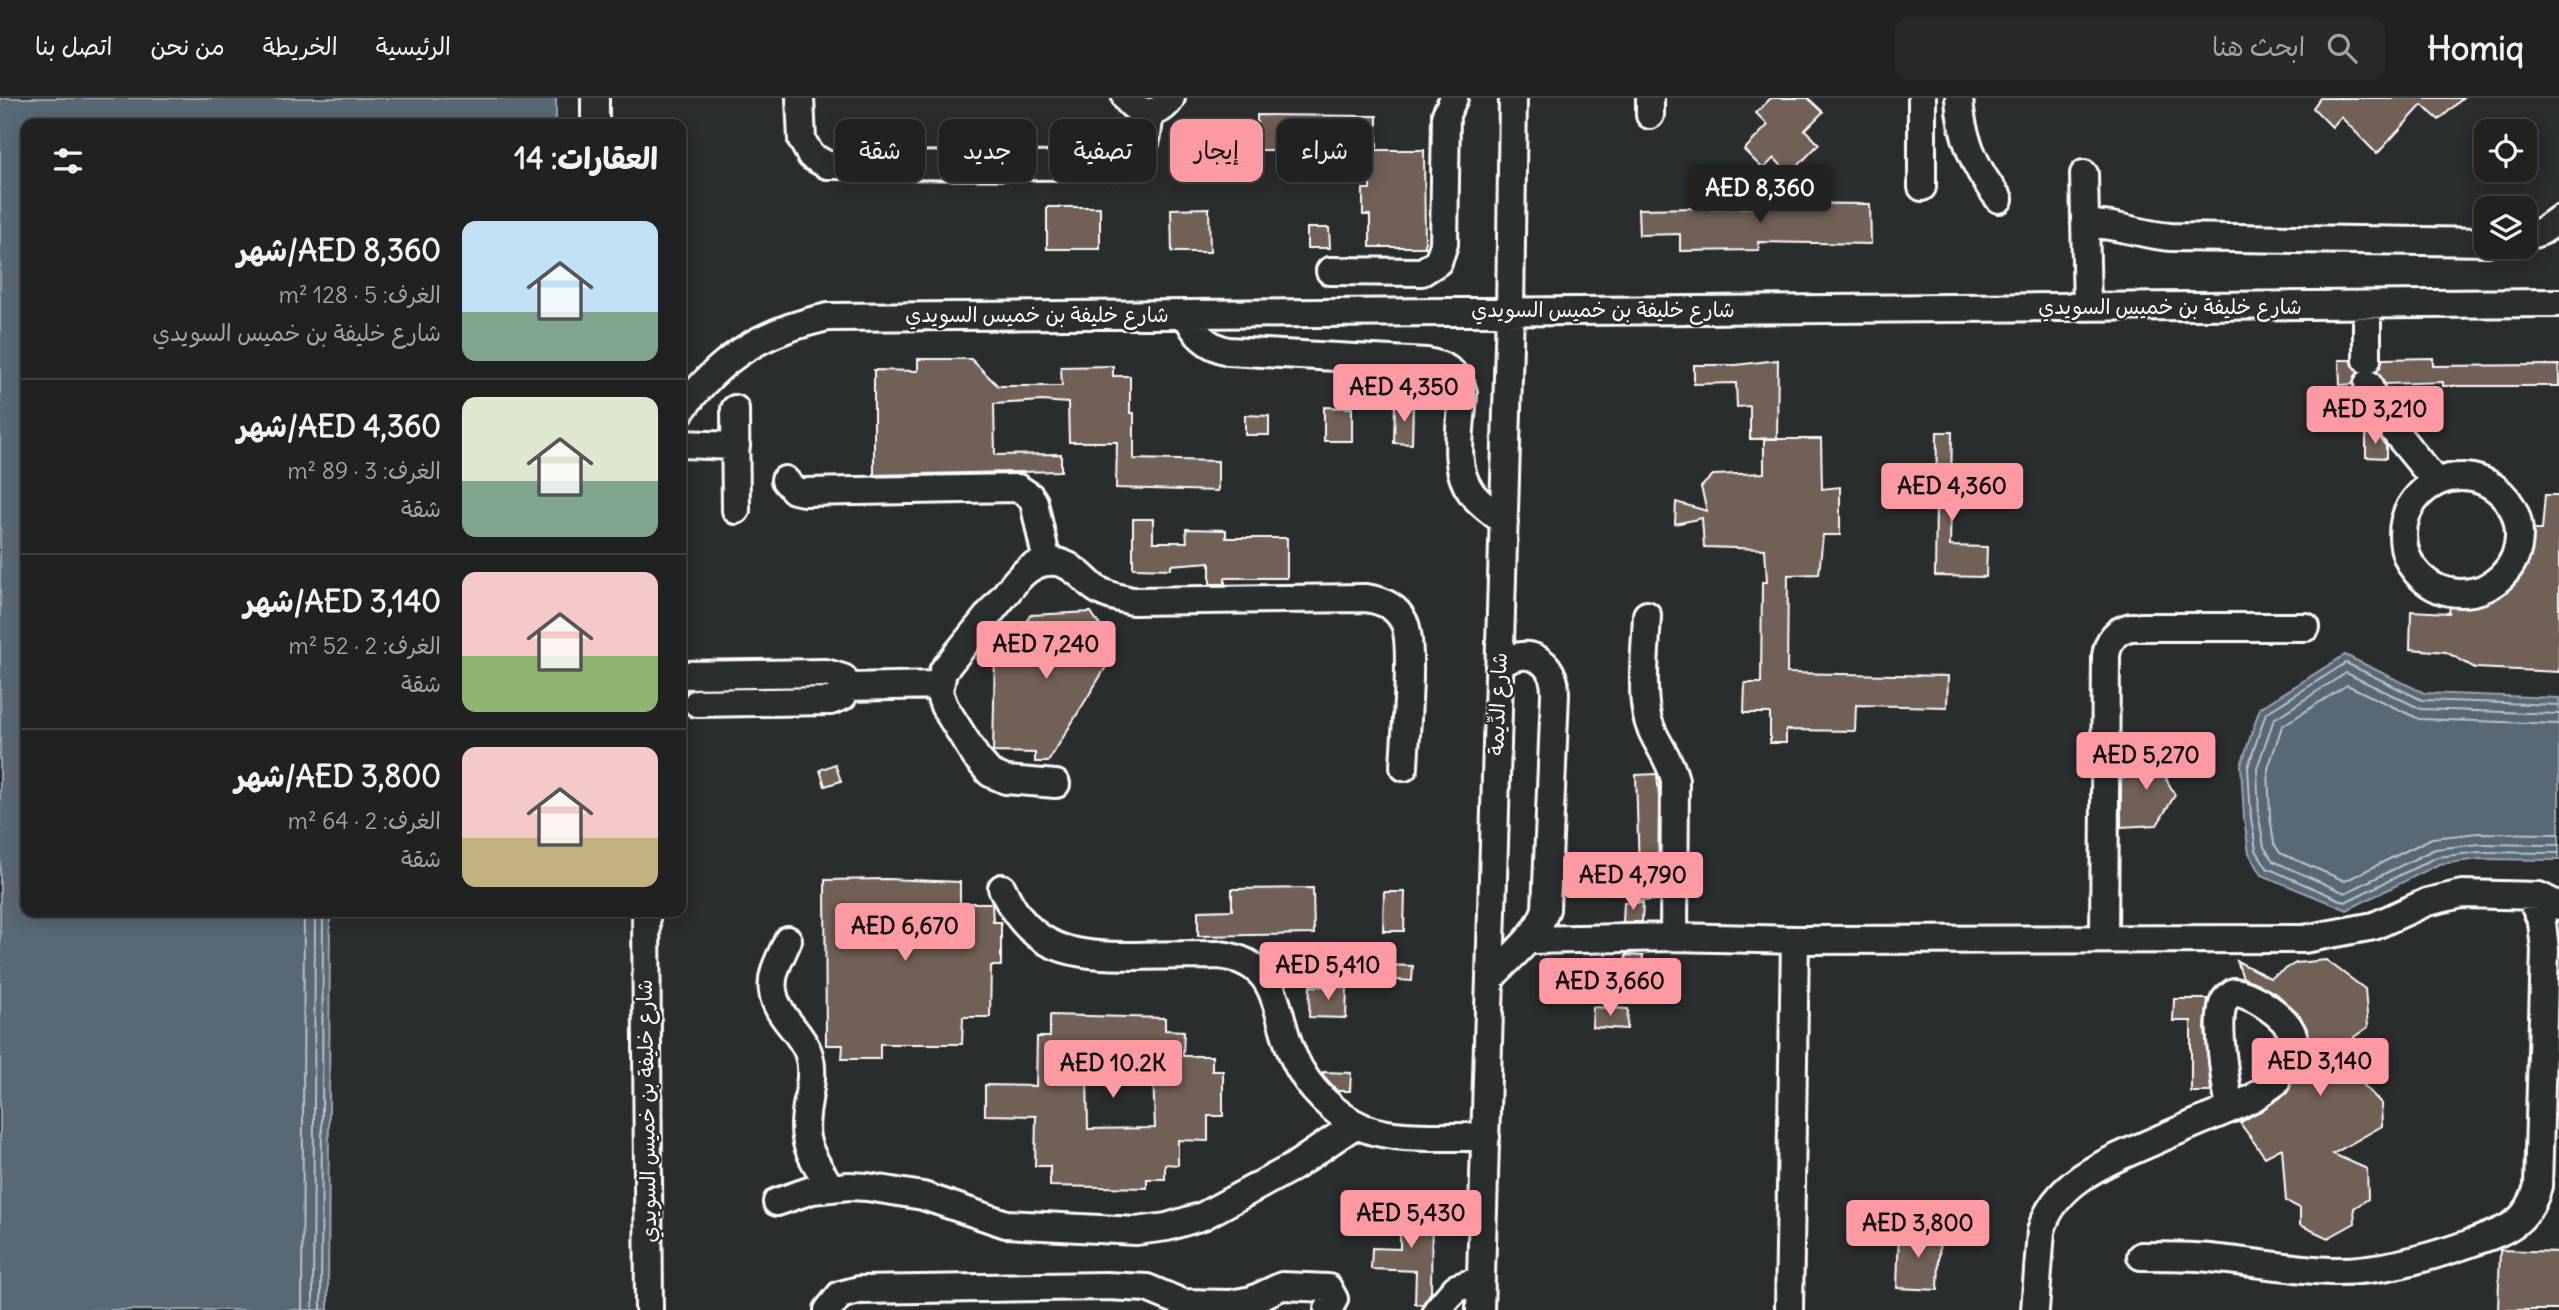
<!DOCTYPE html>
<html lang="ar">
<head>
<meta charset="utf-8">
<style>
	:root { --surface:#202222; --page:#282a2a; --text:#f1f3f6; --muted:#a2a4a5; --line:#3d3f40; --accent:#ff9aa2 }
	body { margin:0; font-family:Delius,"Playpen Sans Arabic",sans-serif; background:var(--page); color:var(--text); direction:rtl; height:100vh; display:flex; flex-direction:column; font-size:26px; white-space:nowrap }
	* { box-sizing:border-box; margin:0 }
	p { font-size:23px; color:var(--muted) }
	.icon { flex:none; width:38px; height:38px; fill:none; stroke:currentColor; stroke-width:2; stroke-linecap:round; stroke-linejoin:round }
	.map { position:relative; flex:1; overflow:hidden; direction:ltr }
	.panel { position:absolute; left:21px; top:21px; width:665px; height:798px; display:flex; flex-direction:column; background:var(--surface); border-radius:14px; box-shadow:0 4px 18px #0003,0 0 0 2px var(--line); direction:rtl }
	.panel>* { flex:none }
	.banner { position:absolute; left:707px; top:21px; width:665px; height:63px; direction:rtl; display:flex; gap:14px }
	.buttons { position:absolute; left:2474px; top:21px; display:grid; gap:14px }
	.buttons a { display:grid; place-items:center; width:63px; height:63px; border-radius:14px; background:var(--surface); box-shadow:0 4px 18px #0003,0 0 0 2px var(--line); font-size:35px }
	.price { position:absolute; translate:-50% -60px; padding:0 16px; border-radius:7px; background:var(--accent); color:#111; font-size:23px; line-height:46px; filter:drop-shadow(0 2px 4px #0008) }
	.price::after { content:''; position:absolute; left:50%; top:42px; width:21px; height:16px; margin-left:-10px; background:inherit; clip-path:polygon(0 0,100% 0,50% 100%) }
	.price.selected { background:#222; color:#fff }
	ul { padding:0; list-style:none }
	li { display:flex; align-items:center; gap:21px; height:175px; padding:0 28px }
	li+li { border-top:2px solid var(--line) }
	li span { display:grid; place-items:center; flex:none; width:196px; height:140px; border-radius:14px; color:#555 }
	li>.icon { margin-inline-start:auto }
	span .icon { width:84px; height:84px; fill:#fffc; stroke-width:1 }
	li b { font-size:30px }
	h2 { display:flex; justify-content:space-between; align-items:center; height:84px; padding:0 28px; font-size:30px }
	.pill { padding:0 24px; border-radius:14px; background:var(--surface); box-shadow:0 4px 18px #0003,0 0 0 2px var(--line); font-size:24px; line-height:63px }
	.pill.selected { background:var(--accent); color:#111 }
	header { display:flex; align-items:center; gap:42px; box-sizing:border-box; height:98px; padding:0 35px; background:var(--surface); border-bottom:2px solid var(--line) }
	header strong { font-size:33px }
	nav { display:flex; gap:38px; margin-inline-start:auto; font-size:24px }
	.search { width:490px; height:63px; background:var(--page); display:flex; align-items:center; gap:18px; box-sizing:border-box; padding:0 24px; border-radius:14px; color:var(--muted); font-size:26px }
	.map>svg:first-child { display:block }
	.water { fill:#586774; stroke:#9ba4ac; stroke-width:2 }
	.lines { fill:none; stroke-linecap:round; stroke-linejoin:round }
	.shore { stroke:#bcc2c7; stroke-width:2 }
	.building { fill:#706156; stroke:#fff; stroke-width:2; fill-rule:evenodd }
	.minor-casing { stroke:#fff; stroke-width:32 }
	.minor { stroke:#2a2d2e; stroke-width:26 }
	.labels { text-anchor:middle; stroke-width:5; stroke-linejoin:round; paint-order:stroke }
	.street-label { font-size:21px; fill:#fff; stroke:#2a2d2e }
</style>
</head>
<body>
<header>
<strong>Homiq</strong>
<div class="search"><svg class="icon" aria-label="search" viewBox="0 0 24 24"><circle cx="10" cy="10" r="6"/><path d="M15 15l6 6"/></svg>ابحث هنا</div>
<nav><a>الرئيسية</a><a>الخريطة</a><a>من نحن</a><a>اتصل بنا</a></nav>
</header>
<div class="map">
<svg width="2559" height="1212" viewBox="0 0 2559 1212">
	<rect width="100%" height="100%" fill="#2a2d2e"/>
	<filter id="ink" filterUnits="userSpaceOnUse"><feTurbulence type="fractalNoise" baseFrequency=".0143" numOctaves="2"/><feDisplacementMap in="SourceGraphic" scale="14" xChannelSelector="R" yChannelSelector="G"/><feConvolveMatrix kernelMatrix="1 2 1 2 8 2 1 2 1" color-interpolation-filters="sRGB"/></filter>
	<g filter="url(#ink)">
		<path class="water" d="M 0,0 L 556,0 L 556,26 L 26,26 L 26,814 L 330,814 L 328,1212 L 0,1212 Z
			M 2345,557 L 2424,595 L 2559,600 L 2559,762 L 2480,761 L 2439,766 L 2347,812 L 2262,777 L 2249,755 L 2244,721 L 2241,667 L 2260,610 Z"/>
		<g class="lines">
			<path class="shore" d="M 2559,607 L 2422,602 L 2346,565 L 2266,615 L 2248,669 L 2251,720 L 2256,752 L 2267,770 L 2345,804 L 2437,759 L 2480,754 L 2559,755
				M 2559,616 L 2421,611 L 2346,575 L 2274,621 L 2257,670 L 2259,720 L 2264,749 L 2273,763 L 2345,795 L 2435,751 L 2479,746 L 2559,747
				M 2559,626 L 2419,621 L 2347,587 L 2282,628 L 2268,671 L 2270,718 L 2274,746 L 2280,755 L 2345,783 L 2432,740 L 2479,735 L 2559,736
				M 302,1212 L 304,814
				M 313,1212 L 315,814
				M 321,1212 L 323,814"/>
		</g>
		<path class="building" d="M 1771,0 L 1808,0 L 1823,14 L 1805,32 L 1819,46 L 1790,76 L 1774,60 L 1763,71 L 1744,52 L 1768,27 L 1756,15 Z
			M 2320,0 L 2463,0 L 2439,22 L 2422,7 L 2377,56 L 2341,19 L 2332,29 L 2313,10 Z
			M 1257,17 L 1377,18 L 1377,49 L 1275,49 L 1275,52 L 1257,52 Z
			M 1370,52 L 1424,52 L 1425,149 L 1370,149 L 1370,117 L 1363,117 L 1363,91 L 1370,91 Z
			M 1762,105 L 1870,106 L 1871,146 L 1758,144 L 1759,152 L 1680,153 L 1680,136 L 1639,137 L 1638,111 L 1762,109 Z
			M 1047,109 L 1100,109 L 1100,151 L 1047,151 Z
			M 1209,110 L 1210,154 L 1172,154 L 1171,111 Z
			M 1307,130 L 1329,130 L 1330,150 L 1307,150 Z
			M 2433,260 L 2433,268 L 2559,267 L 2559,288 L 2443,288 L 2443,284 L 2385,286 L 2377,273 L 2383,261 Z
			M 918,261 L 971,261 L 998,288 L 1062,288 L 1061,269 L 1113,268 L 1113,278 L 1130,278 L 1130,315 L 1134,315 L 1134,361 L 1218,363 L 1218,393 L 1116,390 L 1117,344 L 1069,344 L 1068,305 L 1042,303 L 994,306 L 995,357 L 1061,356 L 1061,373 L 874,377 L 874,272 L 918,273 Z
			M 1778,262 L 1777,340 L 1750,341 L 1750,308 L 1737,309 L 1736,285 L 1694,286 L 1694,267 L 1736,267 Z
			M 2339,262 L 2351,262 L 2358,274 L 2353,286 L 2340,287 Z
			M 1395,307 L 1413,307 L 1412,346 L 1394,345 Z
			M 1324,309 L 1352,310 L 1352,343 L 1324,343 Z
			M 1245,317 L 1269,318 L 1269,337 L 1245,337 Z
			M 1937,334 L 1952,334 L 1950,448 L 1987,449 L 1986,479 L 1935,478 Z
			M 2366,334 L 2375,334 L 2386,348 L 2386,360 L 2366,359 Z
			M 1764,341 L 1821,341 L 1822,391 L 1840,389 L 1840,437 L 1823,437 L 1819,476 L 1788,477 L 1787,575 L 1948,578 L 1947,609 L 1856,607 L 1855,633 L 1786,632 L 1786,645 L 1770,645 L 1770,615 L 1744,615 L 1745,585 L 1761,585 L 1762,484 L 1767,484 L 1765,451 L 1704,449 L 1702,420 L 1675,426 L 1676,404 L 1707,413 L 1701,389 L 1713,377 L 1764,375 Z
			M 2545,397 L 2559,397 L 2559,574 L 2475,570 L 2446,554 L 2410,551 L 2411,513 L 2449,515 L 2451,502 L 2470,502 L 2496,494 L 2517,475 L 2530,432 L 2542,432 Z
			M 1133,421 L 1153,421 L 1153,444 L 1187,444 L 1186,431 L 1226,432 L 1226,440 L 1287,440 L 1287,480 L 1225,480 L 1225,486 L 1210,486 L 1210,464 L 1171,467 L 1171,471 L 1133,470 Z
			M 1091,514 L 1109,541 L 1106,569 L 1048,664 L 1035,664 L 1035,655 L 993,654 L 995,554 L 1012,547 L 1030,517 Z
			M 2161,655 L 2173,671 L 2166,681 L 2175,697 L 2157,727 L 2121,729 L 2121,681 L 2135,675 L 2142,657 Z
			M 835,666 L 841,683 L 825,688 L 820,672 Z
			M 1657,676 L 1659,699 L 1658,802 L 1632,803 L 1631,773 L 1639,773 L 1636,677 Z
			M 887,781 L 960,784 L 960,805 L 992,805 L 993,824 L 1001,824 L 1001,868 L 991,868 L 990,919 L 963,919 L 962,946 L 880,946 L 880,961 L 842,961 L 843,947 L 826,947 L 825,782 Z
			M 1313,790 L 1314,836 L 1198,838 L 1198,813 L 1232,812 L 1232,791 Z
			M 1384,794 L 1405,794 L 1404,833 L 1383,833 Z
			M 1624,804 L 1643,805 L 1642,824 L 1623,824 Z
			M 1626,857 L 1643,858 L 1641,876 L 1624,875 Z
			M 2326,862 L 2365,891 L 2368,929 L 2354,939 L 2355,978 L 2381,1005 L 2382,1028 L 2333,1056 L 2367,1071 L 2368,1101 L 2354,1110 L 2355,1125 L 2328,1140 L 2300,1127 L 2300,1110 L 2286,1103 L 2282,1050 L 2265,1059 L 2240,1025 L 2286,996 L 2290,990 L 2290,978 L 2299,978 L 2305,973 L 2311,952 L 2307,931 L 2300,918 L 2277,896 L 2243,880 L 2237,863 L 2270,880 L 2296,865 Z
			M 1385,867 L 1413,868 L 1412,883 L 1384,881 Z
			M 1310,888 L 1347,889 L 1346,920 L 1309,919 Z
			M 2174,901 L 2208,901 L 2205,929 L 2211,994 L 2191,994 L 2191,923 L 2173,923 Z
			M 1593,909 L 1628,911 L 1627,931 L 1592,929 Z
			M 1050,917 L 1165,920 L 1165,932 L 1184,933 L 1183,958 L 1212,958 L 1212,973 L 1223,973 L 1223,1018 L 1208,1018 L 1208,1043 L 1178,1042 L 1178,1067 L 1165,1066 L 1165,1081 L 1147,1081 L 1147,1090 L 1050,1088 L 1050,1068 L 1035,1068 L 1036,1018 L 985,1017 L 985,987 L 1036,988 L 1037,939 L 1050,939 ZM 1153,974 L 1155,1030 L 1088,1031 L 1087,975 Z
			M 1323,974 L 1351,975 L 1350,993 L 1337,993 L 1323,977 Z
			M 1400,1109 L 1432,1109 L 1431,1194 L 1423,1206 L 1415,1206 L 1416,1173 L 1371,1171 L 1372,1150 L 1400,1151 Z
			M 1899,1131 L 1940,1133 L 1938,1192 L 1897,1190 Z
			M 2500,1152 L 2559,1154 L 2559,1212 L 2498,1212 Z"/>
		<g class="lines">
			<g class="minor-casing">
				<path id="minor" d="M 595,0 L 595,26
					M 800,0 L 802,42 L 811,58 L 827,67 L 1112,68 C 1145,63 1148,44 1149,14
					M 1126,0 C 1138,18 1160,19 1171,0
					M 1650,0 L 1650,17
					M 1959,0 C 1961,39 1975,71 1999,101
					M 2084,76 L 2087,209
					M 1922,89 L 1922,0
					M 2085,126 C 2115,125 2141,137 2171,139 L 2487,144
					M 2525,139 L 2542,133 L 2559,121
					M 1330,173 L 1422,174 L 1438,164 L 1444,146 L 1446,16 L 1454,0
					M 2367,208 L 2367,262
					M 1187,217 C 1195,237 1207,248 1228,253 L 1427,264 C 1446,267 1459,275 1463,295 C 1462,326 1451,367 1471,394 C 1479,406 1493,414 1504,424
					M 2368,286 L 2378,313 L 2436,384
					M 735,311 L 736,412
					M 681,313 C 720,259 763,233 828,219 L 2559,205
					M 681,346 L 736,348
					M2403 437a58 58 0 1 1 116 0a58 58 0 1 1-116 0Z
					M 785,382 L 794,392 L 803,394 L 1018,390 L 1030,398 L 1034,404 L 1047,464
					M 1647,517 C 1646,546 1640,595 1648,622 C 1654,644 1669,657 1675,682 L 1674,839
					M 681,577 L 826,575 L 843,580 L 846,589 L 843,598 L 830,603 L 697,605
					M 846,589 L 939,587
					M 1056,686 L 1006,682 L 990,675 L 976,659 L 944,608 L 939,594 L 943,573 L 1016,483 C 1031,465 1054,456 1074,472 C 1082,477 1088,485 1095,490 C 1106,498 1120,500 1132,503 L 1365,500 C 1382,502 1396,508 1404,524 C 1415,545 1405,640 1404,669
					M 1002,790 C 1031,854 1073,858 1137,858 C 1164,857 1191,857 1219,857 C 1282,864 1273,914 1294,960 C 1307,989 1334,1017 1364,1030 C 1398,1043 1449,1038 1486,1039
					M 646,814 L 649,1212
					M 2104,840 L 2106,558 C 2108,542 2116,532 2131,529 L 2306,529
					M 788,842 C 781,859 770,875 773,893 C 776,918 799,931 808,954 C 818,981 801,1012 806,1040 C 809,1058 822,1074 830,1089
					M 1529,842 L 1674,839 L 1795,842 L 2304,841 L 2374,828 L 2427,804 L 2462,796 L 2539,798 L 2559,808
					M 1490,881 C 1510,858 1536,841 1546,811 L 1555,596 C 1556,562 1526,546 1499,568
					M 2230,1011 L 2253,1000 L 2276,984
					M 777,1104 L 812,1092 L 849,1088 L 867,1089 L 923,1098 L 1006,1126 L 1136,1133 L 1167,1129 L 1203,1118 L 1293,1069 L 1356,1026
					M 2141,1158 C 2164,1158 2187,1158 2210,1160 C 2251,1164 2291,1171 2332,1173 C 2378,1174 2425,1161 2468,1146 C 2503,1133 2526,1129 2538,1089 L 2545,852 L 2542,824 L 2530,798
					M 828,1212 L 840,1197 L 859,1192 L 1106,1188 L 1147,1190 L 1183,1205 L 1230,1206 L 1252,1202 L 1282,1188 L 1328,1190 L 1334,1201 L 1328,1212
					M 1437,1212 L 1456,1190 L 1481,1182
					M 1480,1212 L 1510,213 L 1513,0
					M 1789,1212 L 1795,842
					M 2035,1212 L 2041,1133 C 2054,1084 2108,1063 2150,1045 C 2177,1033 2203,1022 2230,1011 C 2226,988 2216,927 2223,906 C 2225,900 2229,898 2234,894 C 2244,895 2251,899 2260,904 C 2282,918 2302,934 2293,963"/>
			</g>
			<use href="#minor" class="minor"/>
		</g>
	</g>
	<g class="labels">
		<g class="street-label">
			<text x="2170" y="216">شارع خليفة بن خميس السويدي</text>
			<text x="1603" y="219">شارع خليفة بن خميس السويدي</text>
			<text x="1037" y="224">شارع خليفة بن خميس السويدي</text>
			<text transform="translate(1498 606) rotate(-88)" y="7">شارع الدِّيمة</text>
			<text transform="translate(647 1013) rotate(-91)" y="7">شارع خليفة بن خميس السويدي</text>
		</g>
	</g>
</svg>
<div class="buttons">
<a><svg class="icon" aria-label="locate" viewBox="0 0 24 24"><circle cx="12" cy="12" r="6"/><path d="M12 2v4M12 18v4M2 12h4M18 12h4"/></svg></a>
<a><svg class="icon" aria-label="layers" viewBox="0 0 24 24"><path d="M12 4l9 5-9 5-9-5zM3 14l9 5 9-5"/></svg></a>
</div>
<b class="price selected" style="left:1760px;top:127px">AED 8,360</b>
<b class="price" style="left:1404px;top:326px">AED 4,350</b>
<b class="price" style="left:2375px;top:348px">AED 3,210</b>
<b class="price" style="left:1952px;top:425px">AED 4,360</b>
<b class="price" style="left:1046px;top:583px">AED 7,240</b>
<b class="price" style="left:2146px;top:694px">AED 5,270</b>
<b class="price" style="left:1633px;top:814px">AED 4,790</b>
<b class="price" style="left:905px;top:865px">AED 6,670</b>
<b class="price" style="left:1328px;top:904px">AED 5,410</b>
<b class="price" style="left:1610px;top:920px">AED 3,660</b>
<b class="price" style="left:2320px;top:1000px">AED 3,140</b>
<b class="price" style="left:1113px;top:1002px">AED 10.2K</b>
<b class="price" style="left:1411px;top:1152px">AED 5,430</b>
<b class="price" style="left:1918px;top:1162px">AED 3,800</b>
<div class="banner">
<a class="pill">شراء</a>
<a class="pill selected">إيجار</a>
<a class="pill">تصفية</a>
<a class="pill">جديد</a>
<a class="pill">شقة</a>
</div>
<section class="panel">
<h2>العقارات: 14<svg class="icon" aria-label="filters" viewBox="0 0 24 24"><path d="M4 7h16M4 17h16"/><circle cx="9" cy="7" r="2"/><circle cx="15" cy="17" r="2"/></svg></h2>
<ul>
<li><span style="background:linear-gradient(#bfe0f5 65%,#7fa58c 0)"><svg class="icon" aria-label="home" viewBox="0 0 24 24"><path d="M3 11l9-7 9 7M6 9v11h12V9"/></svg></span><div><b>AED 8,360/شهر</b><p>الغرف: 5 · 128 m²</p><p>شارع خليفة بن خميس السويدي</p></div></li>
<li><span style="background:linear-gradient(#dfe7d0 60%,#7fa58c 0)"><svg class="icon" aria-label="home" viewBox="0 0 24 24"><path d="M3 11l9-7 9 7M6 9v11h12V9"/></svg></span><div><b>AED 4,360/شهر</b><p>الغرف: 3 · 89 m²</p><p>شقة</p></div></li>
<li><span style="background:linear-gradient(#f6c9c9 60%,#8fb573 0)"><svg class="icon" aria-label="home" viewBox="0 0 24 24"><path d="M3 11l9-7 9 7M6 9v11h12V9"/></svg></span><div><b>AED 3,140/شهر</b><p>الغرف: 2 · 52 m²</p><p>شقة</p></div></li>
<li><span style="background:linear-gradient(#f6c9c9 65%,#c2b280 0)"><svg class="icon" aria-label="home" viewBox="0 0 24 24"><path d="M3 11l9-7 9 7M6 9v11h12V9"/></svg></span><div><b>AED 3,800/شهر</b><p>الغرف: 2 · 64 m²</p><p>شقة</p></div></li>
</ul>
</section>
</div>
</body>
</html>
